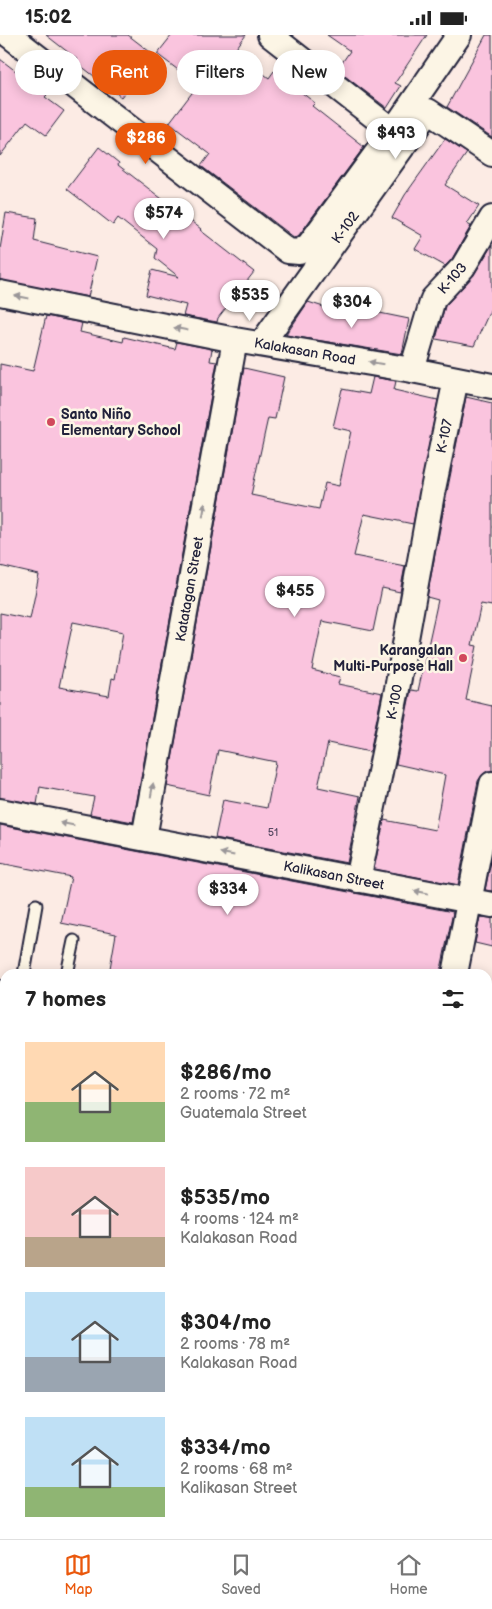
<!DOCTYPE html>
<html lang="en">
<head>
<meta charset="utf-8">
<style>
	:root { --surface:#fff; --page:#f2f2f2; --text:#222; --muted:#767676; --line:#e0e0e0; --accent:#ea580c }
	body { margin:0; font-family:"Balsamiq Sans",sans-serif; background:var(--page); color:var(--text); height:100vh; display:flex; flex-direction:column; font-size:19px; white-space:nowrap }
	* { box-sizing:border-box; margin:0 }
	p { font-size:16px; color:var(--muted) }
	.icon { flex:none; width:28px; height:28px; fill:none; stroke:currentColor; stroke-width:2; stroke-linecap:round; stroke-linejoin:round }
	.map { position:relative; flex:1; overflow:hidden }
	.details { position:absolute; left:0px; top:934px; width:492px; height:571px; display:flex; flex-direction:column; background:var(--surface); border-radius:15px 15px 0 0; box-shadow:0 2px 12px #0003 }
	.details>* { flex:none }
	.hud { position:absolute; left:15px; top:15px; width:462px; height:45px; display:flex; gap:10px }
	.price { position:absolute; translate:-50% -42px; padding:0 11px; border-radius:18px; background:#fff; color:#222; font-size:16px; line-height:32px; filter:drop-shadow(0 1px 2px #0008) }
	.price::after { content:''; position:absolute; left:50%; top:30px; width:15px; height:11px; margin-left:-8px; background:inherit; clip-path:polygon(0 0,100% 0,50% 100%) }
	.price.active { background:var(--accent); color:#fff }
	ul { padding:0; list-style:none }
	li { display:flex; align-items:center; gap:15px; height:125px; padding:0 25px }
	li span { display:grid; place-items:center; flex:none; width:140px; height:100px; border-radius:0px; color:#555 }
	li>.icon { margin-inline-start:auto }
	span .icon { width:60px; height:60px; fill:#fffc; stroke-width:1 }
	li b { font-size:21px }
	h2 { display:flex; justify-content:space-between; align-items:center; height:60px; padding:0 25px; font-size:21px }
	.chip { padding:0 18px; border-radius:22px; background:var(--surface); box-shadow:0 2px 12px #0003; font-size:18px; line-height:45px }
	.chip.active { background:var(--accent); color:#fff }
	.status { display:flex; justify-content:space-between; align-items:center; height:35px; padding:0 25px; background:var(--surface); direction:ltr }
	.status svg { height:14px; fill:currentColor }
	.dock { display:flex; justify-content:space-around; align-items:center; height:70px; border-top:1px solid var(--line); background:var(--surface); font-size:14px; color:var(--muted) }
	.dock a { display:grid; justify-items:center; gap:2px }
	.dock .active { color:var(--accent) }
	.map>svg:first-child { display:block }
	.building { fill:#fac4de; stroke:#22223b; fill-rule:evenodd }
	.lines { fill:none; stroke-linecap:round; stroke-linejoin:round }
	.lane-casing { stroke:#22223b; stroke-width:15 }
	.street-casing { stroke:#22223b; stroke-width:28 }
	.secondary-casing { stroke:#22223b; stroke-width:31 }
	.lane { stroke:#fcf5e5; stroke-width:11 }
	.street { stroke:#fcf5e5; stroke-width:24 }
	.secondary { stroke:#fcf5e5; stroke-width:28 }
	.oneway { fill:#9a9698 }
	.poi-dot { fill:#d1495b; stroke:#fcf5e5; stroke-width:2 }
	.labels { text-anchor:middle; stroke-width:5; stroke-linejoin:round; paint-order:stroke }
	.number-label { font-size:11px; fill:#584a64 }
	.street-label { font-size:14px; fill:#22223b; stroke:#fcf5e5 }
	.poi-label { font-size:14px; font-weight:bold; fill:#22223b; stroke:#fcf5e5; text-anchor:start }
</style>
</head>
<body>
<div class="status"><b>15:02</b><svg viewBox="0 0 49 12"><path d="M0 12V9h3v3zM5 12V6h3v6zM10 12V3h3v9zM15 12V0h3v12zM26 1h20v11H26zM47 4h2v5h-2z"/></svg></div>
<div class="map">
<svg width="492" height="1504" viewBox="0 0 492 1504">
	<rect width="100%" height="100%" fill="#fcebe4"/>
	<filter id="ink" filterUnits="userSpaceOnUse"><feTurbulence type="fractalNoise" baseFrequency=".02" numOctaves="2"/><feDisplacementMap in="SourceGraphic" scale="10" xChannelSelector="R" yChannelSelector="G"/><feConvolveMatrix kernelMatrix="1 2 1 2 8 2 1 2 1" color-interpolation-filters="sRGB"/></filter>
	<g filter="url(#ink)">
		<path class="building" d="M 46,0 L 128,0 L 154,20 L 121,62 L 76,27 L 78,25 Z
			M 172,0 L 246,0 L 234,16 L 269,43 L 274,36 L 315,68 L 312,71 L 364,112 L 299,200 L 295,203 L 201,131 L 210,119 L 169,88 L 198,50 L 157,19 Z
			M 327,0 L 427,0 L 395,48 L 401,51 L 387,73 L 337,35 L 350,16 Z
			M 486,0 L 492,0 L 492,102 L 447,72 Z
			M 0,24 L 47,60 L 45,62 L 64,76 L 46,100 L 27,86 L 0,121 Z
			M 445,104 L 467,118 L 445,150 L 479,171 L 467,189 L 471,191 L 452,224 L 445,231 L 415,214 L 423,201 L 392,183 L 405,160 Z
			M 99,112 L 119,128 L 118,130 L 201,194 L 200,195 L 254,237 L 218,283 L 217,287 L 183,281 L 186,270 L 146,260 L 152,235 L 179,242 L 155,223 L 157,214 L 118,183 L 113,190 L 67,154 Z
			M 6,178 L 37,183 L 34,206 L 97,222 L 88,262 L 0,245 L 0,214 Z
			M 492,210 L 492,271 L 474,311 L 436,304 L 445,271 L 473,241 Z
			M 308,267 L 358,283 L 360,274 L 409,284 L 402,319 L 286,300 Z
			M 46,281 L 82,288 L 80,297 L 123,307 L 124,302 L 175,314 L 177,307 L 212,314 L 210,326 L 217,327 L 133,787 L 90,779 L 94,762 L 40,752 L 37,769 L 0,763 L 0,578 L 30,584 L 39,540 L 0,531 L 0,329 L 33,336 ZM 73,587 L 123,597 L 115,644 L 112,643 L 109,661 L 59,652 Z
			M 244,333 L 284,342 L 275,384 L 268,383 L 251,460 L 319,474 L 325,448 L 339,451 L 351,396 L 333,392 L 342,354 L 369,359 L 373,342 L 396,346 L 394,355 L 438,365 L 413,489 L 364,479 L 354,521 L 405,531 L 400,557 L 382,553 L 373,596 L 322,586 L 312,635 L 340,642 L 338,649 L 382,658 L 370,717 L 328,708 L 318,752 L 360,761 L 347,828 L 215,803 L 223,765 L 267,773 L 276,727 L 218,715 L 209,760 L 167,751 Z
			M 466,362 L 492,368 L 492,571 L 481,569 L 472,610 L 477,611 L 466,665 L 492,671 L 492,736 L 487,736 L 482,740 L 478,746 L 458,850 L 374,834 L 384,785 L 435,795 L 445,740 L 396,729 L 411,655 L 418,656 L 438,565 L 427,562 L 446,462 Z
			M 0,790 L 453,877 L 440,939 L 109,939 L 116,899 L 61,888 L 71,842 L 0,828 Z
			M 492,821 L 492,856 L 485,855 Z
			M 480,882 L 492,883 L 492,912 L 475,908 Z"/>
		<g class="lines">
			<g class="lane-casing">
				<path id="lane" d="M 24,939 L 36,870
					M 67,939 L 74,906"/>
			</g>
			<g class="street-casing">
				<path id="street" d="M 9,0 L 288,216 L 299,217 L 309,210 L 393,96 L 459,0
					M 270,0 L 393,96
					M 0,258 L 235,305 L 412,335 L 492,351
					M 262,308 L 428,76 L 492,119
					M 412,335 L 433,264 L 463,232 L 492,183
					M 0,776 L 492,870
					M 144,803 L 235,305
					M 358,845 L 397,654 L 432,459 L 456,344
					M 455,939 L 492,749
					M 0,958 L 5,959
					M 488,1053 L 492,1054
					M 0,1069 L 5,1070
					M 488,1170 L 492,1171
					M 0,1259 L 5,1260
					M 488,1358 L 492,1359
					M 0,1476 L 5,1468
					M 0,1499 L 8,1504
					M 150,1504 L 153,1500"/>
			</g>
			<g class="secondary-casing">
				<path id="secondary" d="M 0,998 L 5,999
					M 0,1032 L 5,1033
					M 488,1094 L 492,1095
					M 488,1128 L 492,1129"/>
			</g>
			<use href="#lane" class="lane"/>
			<use href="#street" class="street"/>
			<use href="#secondary" class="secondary"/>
		</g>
		<defs><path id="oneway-solid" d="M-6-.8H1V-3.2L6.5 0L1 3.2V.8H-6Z" transform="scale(1.25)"/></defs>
		<g class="oneway">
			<use href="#oneway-solid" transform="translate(22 262) rotate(-169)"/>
			<use href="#oneway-solid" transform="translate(181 294) rotate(-169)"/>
			<use href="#oneway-solid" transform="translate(376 328) rotate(-170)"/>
			<use href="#oneway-solid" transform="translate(204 475) rotate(-80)"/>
			<use href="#oneway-solid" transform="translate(152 755) rotate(-80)"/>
			<use href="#oneway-solid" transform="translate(67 789) rotate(-169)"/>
			<use href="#oneway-solid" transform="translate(227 819) rotate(-169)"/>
			<use href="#oneway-solid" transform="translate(421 857) rotate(-169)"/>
		</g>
	</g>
	<g class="poi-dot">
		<circle cx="51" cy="387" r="5"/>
		<circle cx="463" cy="623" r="5"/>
	</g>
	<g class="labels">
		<g class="number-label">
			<text x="273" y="801">51</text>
		</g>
		<g class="street-label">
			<text transform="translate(345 192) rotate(-54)" y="5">K-102</text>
			<text transform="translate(452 243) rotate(-49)" y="5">K-103</text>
			<text transform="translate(305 316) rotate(10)" y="5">Kalakasan Road</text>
			<text transform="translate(444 401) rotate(-78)" y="5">K-107</text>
			<text transform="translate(189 554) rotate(-80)" y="5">Katatagan Street</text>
			<text transform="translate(394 667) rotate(-79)" y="5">K-100</text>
			<text transform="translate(334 840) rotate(11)" y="5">Kalikasan Street</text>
		</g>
		<g class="poi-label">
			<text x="61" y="384">Santo Niño<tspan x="61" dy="16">Elementary School</tspan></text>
			<text x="453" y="620" text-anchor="end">Karangalan<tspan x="453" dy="16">Multi-Purpose Hall</tspan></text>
		</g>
	</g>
</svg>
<b class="price" style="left:396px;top:125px">$493</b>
<b class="price active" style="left:146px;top:130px">$286</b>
<b class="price" style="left:164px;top:205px">$574</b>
<b class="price" style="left:250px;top:287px">$535</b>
<b class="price" style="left:352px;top:294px">$304</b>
<b class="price" style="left:295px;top:583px">$455</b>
<b class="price" style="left:228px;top:881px">$334</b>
<div class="hud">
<a class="chip">Buy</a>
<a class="chip active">Rent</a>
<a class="chip">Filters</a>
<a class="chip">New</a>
</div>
<section class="details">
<h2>7 homes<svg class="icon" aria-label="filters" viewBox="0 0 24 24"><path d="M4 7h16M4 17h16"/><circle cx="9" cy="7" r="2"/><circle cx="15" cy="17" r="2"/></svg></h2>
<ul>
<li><span style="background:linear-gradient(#ffd9b3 60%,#8fb573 0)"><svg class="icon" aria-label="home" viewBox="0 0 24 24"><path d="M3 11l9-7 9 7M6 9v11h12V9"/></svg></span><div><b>$286/mo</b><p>2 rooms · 72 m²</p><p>Guatemala Street</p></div></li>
<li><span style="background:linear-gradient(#f6c9c9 70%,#b9a48a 0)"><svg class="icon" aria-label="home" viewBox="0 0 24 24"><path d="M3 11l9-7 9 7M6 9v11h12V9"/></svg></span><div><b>$535/mo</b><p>4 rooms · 124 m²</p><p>Kalakasan Road</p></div></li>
<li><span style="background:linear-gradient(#bfe0f5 65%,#9aa5b1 0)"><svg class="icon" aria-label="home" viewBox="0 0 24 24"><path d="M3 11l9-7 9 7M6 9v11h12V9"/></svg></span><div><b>$304/mo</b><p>2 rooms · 78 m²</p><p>Kalakasan Road</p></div></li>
<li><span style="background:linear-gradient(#bfe0f5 70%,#8fb573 0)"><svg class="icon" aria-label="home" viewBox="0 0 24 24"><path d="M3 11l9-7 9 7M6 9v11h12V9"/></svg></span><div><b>$334/mo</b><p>2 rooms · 68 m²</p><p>Kalikasan Street</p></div></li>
</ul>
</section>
</div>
<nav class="dock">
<a class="active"><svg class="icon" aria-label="map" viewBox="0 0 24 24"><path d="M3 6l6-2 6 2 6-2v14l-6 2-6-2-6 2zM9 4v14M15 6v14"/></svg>Map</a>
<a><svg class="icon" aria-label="saved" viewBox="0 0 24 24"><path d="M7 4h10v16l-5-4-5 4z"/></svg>Saved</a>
<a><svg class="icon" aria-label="home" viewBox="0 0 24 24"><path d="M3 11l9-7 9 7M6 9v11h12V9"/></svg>Home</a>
</nav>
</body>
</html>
